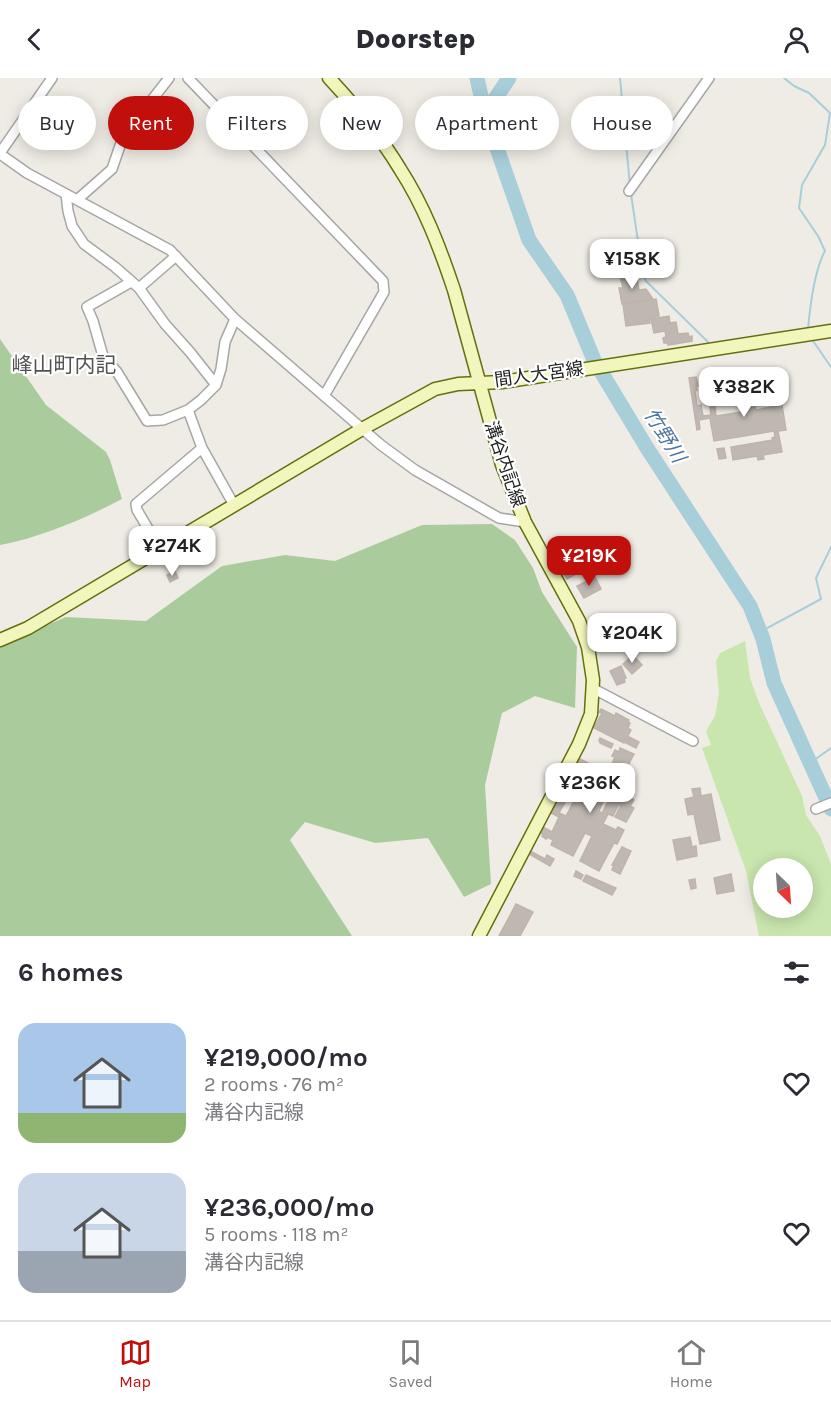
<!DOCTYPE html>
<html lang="en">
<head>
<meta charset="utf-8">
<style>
	:root { --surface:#fff; --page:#f7f7f7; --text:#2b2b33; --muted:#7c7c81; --line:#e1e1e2; --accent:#c10f0c }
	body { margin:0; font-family:Karla,"Noto Sans JP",sans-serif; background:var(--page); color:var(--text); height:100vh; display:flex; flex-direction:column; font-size:22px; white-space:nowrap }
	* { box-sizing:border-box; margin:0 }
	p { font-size:20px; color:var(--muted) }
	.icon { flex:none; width:33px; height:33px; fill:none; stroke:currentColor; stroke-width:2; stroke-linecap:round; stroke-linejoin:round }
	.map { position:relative; height:858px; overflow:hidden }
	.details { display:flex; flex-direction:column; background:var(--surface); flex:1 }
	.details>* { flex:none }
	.hud { position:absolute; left:18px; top:18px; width:795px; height:54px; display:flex; gap:12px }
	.needle { width:39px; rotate:155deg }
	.buttons { position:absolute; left:753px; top:780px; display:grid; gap:12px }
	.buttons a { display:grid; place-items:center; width:60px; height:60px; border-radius:50%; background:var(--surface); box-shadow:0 3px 15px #0003; font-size:30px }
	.price { position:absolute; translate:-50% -51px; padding:0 14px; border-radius:12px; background:#fff; color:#222; font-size:20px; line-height:39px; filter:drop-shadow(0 2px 3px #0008) }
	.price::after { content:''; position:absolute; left:50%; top:36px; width:18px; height:14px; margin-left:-9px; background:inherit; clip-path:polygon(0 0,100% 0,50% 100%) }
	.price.current { background:var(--accent); color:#fff }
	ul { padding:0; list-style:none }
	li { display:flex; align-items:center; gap:18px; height:150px; padding:0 18px }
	li span { display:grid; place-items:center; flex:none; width:168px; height:120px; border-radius:18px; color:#555 }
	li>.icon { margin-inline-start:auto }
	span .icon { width:72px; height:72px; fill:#fffc; stroke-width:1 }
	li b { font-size:26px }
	h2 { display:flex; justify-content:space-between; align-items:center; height:72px; padding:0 18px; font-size:26px }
	.tag { padding:0 21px; border-radius:27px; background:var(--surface); box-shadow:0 3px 15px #0003; font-size:21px; line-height:54px }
	.tag.current { background:var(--accent); color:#fff }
	header { display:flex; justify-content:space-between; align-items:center; height:78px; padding:0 18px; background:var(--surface); font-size:27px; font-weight:800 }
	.menu { display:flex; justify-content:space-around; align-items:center; height:84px; border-top:2px solid var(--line); background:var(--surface); font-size:16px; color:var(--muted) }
	.menu a { display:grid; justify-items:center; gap:3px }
	.menu .current { color:var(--accent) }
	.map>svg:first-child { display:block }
	.grass { fill:#c9e6ae; fill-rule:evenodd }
	.forest { fill:#aacc9d }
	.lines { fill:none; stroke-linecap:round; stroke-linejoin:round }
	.stream { stroke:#a8ceda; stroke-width:2 }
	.river { stroke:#a8ceda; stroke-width:15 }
	.building { fill:#bfb8b2; stroke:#c0b3a9; stroke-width:1.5 }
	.street-casing { stroke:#a6a6a6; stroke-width:12 }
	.secondary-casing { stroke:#63700b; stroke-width:15 }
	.street { stroke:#fff; stroke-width:9 }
	.secondary { stroke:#f2f6bd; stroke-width:12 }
	.labels { text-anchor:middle; stroke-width:4.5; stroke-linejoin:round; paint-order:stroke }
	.street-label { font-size:18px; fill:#1f1f1f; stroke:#fff }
	.water-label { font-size:20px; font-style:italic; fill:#4d76a1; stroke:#fff }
	.quarter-label { font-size:21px; fill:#525252; stroke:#fff }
</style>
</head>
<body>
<header><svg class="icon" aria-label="back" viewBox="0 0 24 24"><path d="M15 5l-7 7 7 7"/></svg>Doorstep<svg class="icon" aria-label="person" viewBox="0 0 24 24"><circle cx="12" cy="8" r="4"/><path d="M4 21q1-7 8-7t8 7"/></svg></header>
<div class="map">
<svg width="831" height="858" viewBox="0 0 831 858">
	<rect width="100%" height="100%" fill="#efece5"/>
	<path class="grass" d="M 745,563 L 750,600 L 760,627 L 802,718 L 806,737 L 820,758 L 831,786 L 831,858 L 759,858 L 746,793 L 702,670 L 711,667 L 706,653 L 715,638 L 719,615 L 716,583 L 720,575 ZM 764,790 L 802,790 L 802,830 L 764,830 Z"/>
	<path class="forest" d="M 0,261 L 46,327 L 106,374 L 110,382 L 122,421 C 84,441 42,459 0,467 Z
		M 492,446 L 515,462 L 533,490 L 542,514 L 577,569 L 575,630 L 535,618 L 502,635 L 485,707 L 491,806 L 464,819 L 428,760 L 375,765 L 305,744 L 290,762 L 352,858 L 0,858 L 0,567 L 66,539 L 146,543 L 222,488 L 285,477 L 335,483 L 422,447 Z"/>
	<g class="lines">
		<path class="stream" d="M 620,0 L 630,108
			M 784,0 L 794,8 L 809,15 L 830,35 L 825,67 L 802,107 L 799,130 L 818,158 L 825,173 C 814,193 810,229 808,251
			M 631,116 L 643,197 L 646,203 L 708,264
			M 811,260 L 831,289
			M 760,554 L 821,521 L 816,500 L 831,469
			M 810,685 L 831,670"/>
		<path class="river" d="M 477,0 L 485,36 L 529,162 L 567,217 L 594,282 L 647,370 L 750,528 L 763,561 L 774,605 L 831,731
			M 485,36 L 509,0"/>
	</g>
	<path class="building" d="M 636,195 L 639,212 L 646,211 L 653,221 L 622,226 L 619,210 L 623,210 L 620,198 Z
		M 656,221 L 659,238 L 649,240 L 650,245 L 626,248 L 623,226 Z
		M 669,238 L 670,245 L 676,244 L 678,256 L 688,255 L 689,259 L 692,258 L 692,263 L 668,267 L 668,265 L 664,265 L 663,260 L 666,259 L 665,253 L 654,255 L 651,241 Z
		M 746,292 L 747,297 L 763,294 L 766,312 L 747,315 L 748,320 L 751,320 L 752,326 L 755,325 L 756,332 L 782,327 L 786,352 L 778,353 L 782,374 L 763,377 L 764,381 L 758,382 L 757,378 L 733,382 L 731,369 L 773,362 L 772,360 L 775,359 L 774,353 L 714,363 L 710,340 L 699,342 L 700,351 L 697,352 L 689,300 L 696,299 L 698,308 L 696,308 L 697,312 L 695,313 L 697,328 L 701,327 L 703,338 L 711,337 L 710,329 L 715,328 L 716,338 L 747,333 L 746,325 L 736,327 L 735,321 L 744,320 L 743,315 L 728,317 L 725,300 L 740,297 L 740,293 Z
		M 724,370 L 726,380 L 719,381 L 717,371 Z
		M 571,490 L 574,497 L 567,501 L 563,494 Z
		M 175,493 L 178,500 L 170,504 L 167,497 Z
		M 595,499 L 601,511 L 584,520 L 577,508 Z
		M 633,577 L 642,587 L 632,596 L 623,586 Z
		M 621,588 L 626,600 L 624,601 L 625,604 L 617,607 L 610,593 Z
		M 601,631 L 615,638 L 616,635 L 629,642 L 628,644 L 630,645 L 628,650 L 631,652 L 624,665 L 594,650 L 602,635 L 599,634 Z
		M 629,659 L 639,664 L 636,670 L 626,665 Z
		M 600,660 L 613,666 L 611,670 L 600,665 L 600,664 L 599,663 Z
		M 620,670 L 634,676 L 624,695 L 611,688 L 615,679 L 612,678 L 615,672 L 619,674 Z
		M 580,681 L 614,698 L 599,733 L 602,735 L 620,701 L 631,706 L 625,717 L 634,722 L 630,728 L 634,730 L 626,744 L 615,739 L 621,727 L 619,726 L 613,738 L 608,736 L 603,746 L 616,752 L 618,749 L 624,752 L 617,766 L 614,765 L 599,793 L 580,783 L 592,758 L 585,755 L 573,778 L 551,767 L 553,762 L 547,759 L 546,761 L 542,758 L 543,756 L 540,755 L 543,749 L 552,754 L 559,739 L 551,735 L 559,720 L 565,724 L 559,735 L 566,738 L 575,721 L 561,714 L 576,685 L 577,686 Z
		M 700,710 L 701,718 L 711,716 L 720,762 L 700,766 L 694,736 L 688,737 L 685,721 L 694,719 L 692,711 Z
		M 690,759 L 692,769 L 696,768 L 697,778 L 677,782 L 673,762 Z
		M 622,769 L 631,773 L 620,796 L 612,792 L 614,787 L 612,787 Z
		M 530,773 L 545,781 L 547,777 L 554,781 L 550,788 L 529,776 Z
		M 576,793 L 583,797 L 581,801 L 574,798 Z
		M 731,796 L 734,813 L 717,816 L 714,800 Z
		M 586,797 L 616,810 L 612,817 L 583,803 Z
		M 695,801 L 696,810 L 691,811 L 689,802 Z
		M 516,826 L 533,834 L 520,858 L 499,858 Z"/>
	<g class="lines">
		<g class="street-casing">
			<path id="street" d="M 188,0 L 383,203 L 384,214 L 324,318
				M 0,75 L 52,0
				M 0,76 L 27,95 L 170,172 L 235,241 L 381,367 L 415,392 L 499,440 L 525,444
				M 629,113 L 709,0
				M 66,116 L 68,133 L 72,148 L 84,166 L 115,189 L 139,210 L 165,246 L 190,274 L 216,307
				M 78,121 L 112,91 L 123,59 L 169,0
				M 131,204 L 87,229 L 93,243 L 103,278 L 117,294 L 147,343 L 163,342 L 188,332 L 201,322 L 216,307 L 221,291 L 225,264 L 235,241
				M 139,210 L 176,178
				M 188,332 L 202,370 L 234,427
				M 160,471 L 137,432 L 136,426 L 202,370
				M 592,610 L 693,663
				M 816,731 L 831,725"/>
		</g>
		<g class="secondary-casing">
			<path id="secondary" d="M 329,0 C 355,28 380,58 400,91 C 424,128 440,170 454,212 L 502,387 L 525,444 L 579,543 L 588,569 L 593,602 L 591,636 L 579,666 L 479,858
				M 0,562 L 28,550 L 362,351 L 435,311 L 458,306 L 502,304 L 831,253"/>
		</g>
		<use href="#street" class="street"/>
		<use href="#secondary" class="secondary"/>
	</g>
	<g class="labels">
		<g class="street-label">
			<text transform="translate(539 296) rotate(-8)" y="6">間人大宮線</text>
			<text transform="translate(505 386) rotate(71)" y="6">溝谷内記線</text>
		</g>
		<g class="water-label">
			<text transform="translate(665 357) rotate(58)" y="7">竹野川</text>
		</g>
		<g class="quarter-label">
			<text x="64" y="294">峰山町内記</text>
		</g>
	</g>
</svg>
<div class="buttons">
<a><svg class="needle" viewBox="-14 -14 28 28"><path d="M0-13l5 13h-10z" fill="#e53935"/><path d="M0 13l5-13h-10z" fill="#7c7c81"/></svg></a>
</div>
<b class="price" style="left:632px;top:212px">¥158K</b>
<b class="price" style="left:744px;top:340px">¥382K</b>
<b class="price" style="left:172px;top:499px">¥274K</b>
<b class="price current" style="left:589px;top:509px">¥219K</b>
<b class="price" style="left:632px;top:586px">¥204K</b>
<b class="price" style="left:590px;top:736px">¥236K</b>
<div class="hud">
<a class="tag">Buy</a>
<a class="tag current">Rent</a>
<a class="tag">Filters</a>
<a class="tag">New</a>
<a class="tag">Apartment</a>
<a class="tag">House</a>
</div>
</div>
<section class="details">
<h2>6 homes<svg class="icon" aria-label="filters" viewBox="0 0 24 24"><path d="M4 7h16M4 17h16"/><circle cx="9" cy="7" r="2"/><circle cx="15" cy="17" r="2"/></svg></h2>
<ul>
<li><span style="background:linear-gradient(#a9c7e8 75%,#8fb573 0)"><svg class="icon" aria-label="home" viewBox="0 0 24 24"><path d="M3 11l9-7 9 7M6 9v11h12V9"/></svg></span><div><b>¥219,000/mo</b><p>2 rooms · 76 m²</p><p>溝谷内記線</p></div><svg class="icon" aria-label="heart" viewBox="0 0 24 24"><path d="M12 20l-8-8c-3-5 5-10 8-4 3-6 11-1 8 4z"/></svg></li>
<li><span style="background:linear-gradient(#c9d6e8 65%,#9aa5b1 0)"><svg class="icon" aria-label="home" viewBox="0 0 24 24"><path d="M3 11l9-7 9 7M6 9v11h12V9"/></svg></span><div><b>¥236,000/mo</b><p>5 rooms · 118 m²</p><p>溝谷内記線</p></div><svg class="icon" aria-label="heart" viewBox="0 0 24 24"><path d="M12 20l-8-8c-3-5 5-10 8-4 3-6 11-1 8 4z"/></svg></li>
</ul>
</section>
<nav class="menu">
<a class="current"><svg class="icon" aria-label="map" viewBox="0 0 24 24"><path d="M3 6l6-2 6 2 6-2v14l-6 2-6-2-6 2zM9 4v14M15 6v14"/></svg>Map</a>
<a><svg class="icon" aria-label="saved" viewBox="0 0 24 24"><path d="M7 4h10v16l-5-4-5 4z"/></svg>Saved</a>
<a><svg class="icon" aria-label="home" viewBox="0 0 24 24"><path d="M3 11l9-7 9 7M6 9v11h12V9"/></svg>Home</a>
</nav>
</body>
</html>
